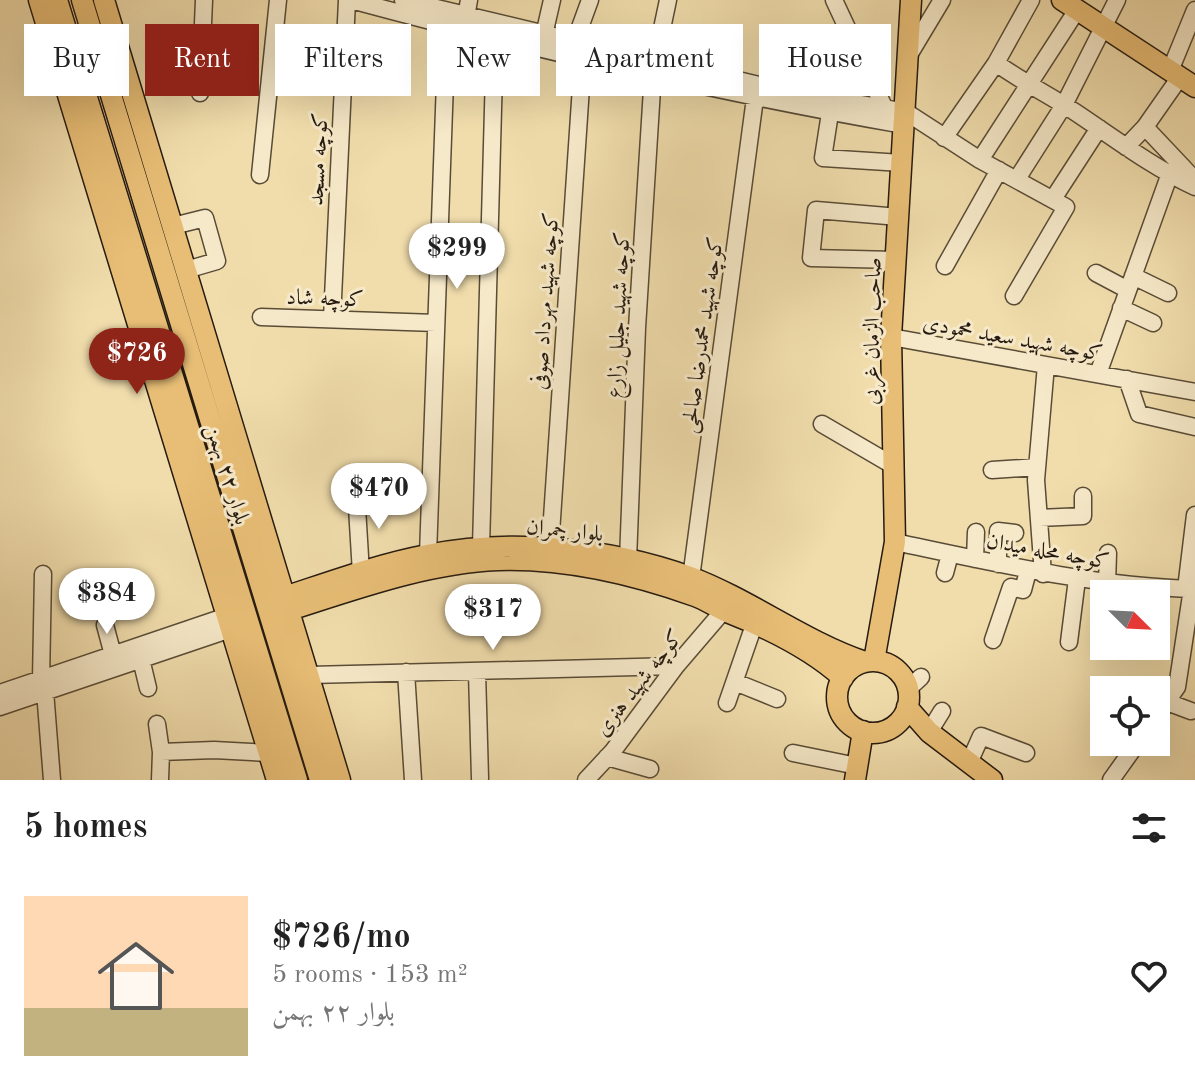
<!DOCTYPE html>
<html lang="en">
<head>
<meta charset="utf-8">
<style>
	:root { --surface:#fff; --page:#f2f2f2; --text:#222; --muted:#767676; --line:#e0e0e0; --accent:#8f2418 }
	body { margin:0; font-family:"Old Standard TT",Amiri,serif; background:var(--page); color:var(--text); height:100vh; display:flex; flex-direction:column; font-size:30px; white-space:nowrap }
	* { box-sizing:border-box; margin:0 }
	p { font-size:26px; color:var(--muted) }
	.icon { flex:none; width:44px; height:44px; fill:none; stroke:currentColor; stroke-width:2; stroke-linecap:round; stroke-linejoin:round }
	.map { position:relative; height:780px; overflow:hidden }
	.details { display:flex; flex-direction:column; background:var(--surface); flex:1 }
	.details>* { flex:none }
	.top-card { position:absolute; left:24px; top:24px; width:1148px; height:72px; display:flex; gap:16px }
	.needle { width:52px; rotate:114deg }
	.controls { position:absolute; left:1090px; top:580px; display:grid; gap:16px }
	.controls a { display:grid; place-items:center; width:80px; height:80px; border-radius:0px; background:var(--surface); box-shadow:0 8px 32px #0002; font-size:40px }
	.price { position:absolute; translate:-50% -68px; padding:0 18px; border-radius:28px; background:#fff; color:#222; font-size:26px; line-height:52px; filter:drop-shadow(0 2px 4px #0008) }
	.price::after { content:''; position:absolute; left:50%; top:48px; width:24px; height:18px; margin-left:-12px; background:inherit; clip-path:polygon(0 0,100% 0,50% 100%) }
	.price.selected { background:var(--accent); color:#fff }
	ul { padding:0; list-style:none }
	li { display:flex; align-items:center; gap:24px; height:200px; padding:0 24px }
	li+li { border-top:2px solid var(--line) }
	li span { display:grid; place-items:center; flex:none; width:224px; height:160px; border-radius:0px; color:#555 }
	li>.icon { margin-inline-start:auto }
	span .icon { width:96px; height:96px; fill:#fffc; stroke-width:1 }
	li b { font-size:34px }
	h2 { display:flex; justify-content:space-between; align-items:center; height:96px; padding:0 24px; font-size:34px }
	.tag { padding:0 28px; border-radius:0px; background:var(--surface); box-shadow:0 8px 32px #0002; font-size:28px; line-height:72px }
	.tag.selected { background:var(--accent); color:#fff }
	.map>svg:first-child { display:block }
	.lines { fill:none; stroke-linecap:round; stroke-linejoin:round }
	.minor-casing { stroke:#594c37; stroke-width:19 }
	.major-casing { stroke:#261b10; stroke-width:23 }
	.minor { stroke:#f6e9c9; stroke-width:16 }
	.major { stroke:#e8be76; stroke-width:20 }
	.labels { text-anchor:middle; stroke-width:6; stroke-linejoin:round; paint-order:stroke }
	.street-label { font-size:22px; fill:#261b10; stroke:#f6e9c9 }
</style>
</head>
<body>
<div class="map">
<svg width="1195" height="780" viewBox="0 0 1195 780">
	<rect width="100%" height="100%" fill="#f1ddac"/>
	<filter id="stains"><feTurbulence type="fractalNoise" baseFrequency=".0025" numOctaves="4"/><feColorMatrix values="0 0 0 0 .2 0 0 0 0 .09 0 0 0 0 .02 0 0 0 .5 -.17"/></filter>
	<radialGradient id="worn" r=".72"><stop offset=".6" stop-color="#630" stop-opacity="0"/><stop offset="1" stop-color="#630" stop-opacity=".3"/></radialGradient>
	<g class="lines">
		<g class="minor-casing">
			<path id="minor" d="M 351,0 C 533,49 719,93 904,125
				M 403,0 L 780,90 L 906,112 L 980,160 L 1066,207 L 1014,296
				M 834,0 L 884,107
				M 466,17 L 469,0
				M 544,35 L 552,0
				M 575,41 L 590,0
				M 909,55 L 942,0
				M 655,62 L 668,0
				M 996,63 C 1021,81 1049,95 1075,112 C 1114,138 1152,167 1195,187
				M 1170,71 L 1195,10
				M 200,93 L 204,0
				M 830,113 L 823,158 L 902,163
				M 1145,127 L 1195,180
				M 944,138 L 996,63 L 1031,0
				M 1126,147 L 1145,127 L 1180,77
				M 980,160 L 1077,10
				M 260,175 L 278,0
				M 1017,179 L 1064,105 L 1117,0
				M 1053,199 L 1099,128
				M 173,226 L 205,218 L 217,261 L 186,270
				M 896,260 L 811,258 L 816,210 L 899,217
				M 945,266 L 999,170
				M 1096,273 L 1128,290
				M 1133,276 L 1168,293
				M 1121,308 L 1153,323
				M 261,317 L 436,323
				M 332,319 L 347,0
				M 891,337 L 1195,392
				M 1098,374 L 1169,176
				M 1127,379 L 1139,414 L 1195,427
				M 822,424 L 894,466
				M 992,470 L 1037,467
				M 356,491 L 361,573
				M 1039,518 L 1083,516 L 1083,496
				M 895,542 C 995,563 1092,586 1195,589
				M 481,547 L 495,36
				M 550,548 L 583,57
				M 428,555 L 447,26
				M 975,559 L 976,532
				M 628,560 L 637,328 L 653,73
				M 998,564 L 998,531 L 1015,533
				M 945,573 L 950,554
				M 43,574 L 41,680 L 45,691 L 52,780
				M 1043,574 L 1036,480 L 1046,365
				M 691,578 L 755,98
				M 1107,584 L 1108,553
				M 1186,589 L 1195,515
				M 105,625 L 113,655
				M 993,640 L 1011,587 L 1023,590 L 1028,571
				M 1069,642 L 1077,579
				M 141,659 L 148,688
				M 406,672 L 413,780
				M 477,672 L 480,778
				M 310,675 L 676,666
				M 735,682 L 777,699
				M 908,689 L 921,677
				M 0,693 L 227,616
				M 1167,702 L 1191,711
				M 727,703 L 755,622
				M 0,707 L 231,629
				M 1156,717 L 1177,687 L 1192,589
				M 157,724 L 161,752 L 160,780
				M 929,732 L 942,711
				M 161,752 L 214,750 L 268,753
				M 793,753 L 857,766
				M 607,757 L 650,769
				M 969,763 L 981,736 L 1026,753
				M 586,780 L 613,751 L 676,666 L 724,610
				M 1111,780 L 1138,742"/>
		</g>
		<g class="major-casing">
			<path id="major" d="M 39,0 L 277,780
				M 57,0 L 297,780
				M 82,0 L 320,780
				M 104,0 L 340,780
				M 1062,0 L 1195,87
				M 275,600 C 325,584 375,565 427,555 C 512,538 609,548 690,577 C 751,600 803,641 865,662
				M 280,613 C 350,591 424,563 498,560 C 564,558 633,574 695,596 C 706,600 716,607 727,612 C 768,628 810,648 843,678
				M 874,661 L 895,542 L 891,337 L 911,0
				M837 697a36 36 0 1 1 72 0a36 36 0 1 1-72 0Z
				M 907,707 L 929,732 L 992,780
				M 855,780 L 863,731"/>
		</g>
		<use href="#minor" class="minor"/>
		<use href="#major" class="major"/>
	</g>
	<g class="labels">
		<g class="street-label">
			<text transform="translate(317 159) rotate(-87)" y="8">کوچه مسجد</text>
			<text transform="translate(325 297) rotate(2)" y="8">کوچه شاد</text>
			<text transform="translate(544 301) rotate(-86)" y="8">کوچه شهید مهرداد صوفی</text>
			<text transform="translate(617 315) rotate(-87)" y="8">کوچه شهید جلیل زارع</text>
			<text transform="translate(871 331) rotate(-89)" y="8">صاحب الزمان غربی</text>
			<text transform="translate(701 335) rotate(-82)" y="8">کوچه شهید محمدرضا صالحی</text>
			<text transform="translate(1013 337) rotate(10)" y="8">کوچه شهید سعید محمودی</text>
			<text transform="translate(229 474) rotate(73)" y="8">بلوار ۲۲ بهمن</text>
			<text transform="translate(565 529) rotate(6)" y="8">بلوار چمران</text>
			<text transform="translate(1048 550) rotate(10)" y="8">کوچه محله میدان</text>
			<text transform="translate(638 682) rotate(-52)" y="8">کوچه شهید هنری</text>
		</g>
	</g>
	<rect width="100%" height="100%" filter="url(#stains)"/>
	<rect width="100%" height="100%" fill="url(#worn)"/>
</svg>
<div class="controls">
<a><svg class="needle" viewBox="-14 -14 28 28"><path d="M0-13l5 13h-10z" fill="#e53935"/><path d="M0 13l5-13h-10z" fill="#767676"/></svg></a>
<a><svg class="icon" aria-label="locate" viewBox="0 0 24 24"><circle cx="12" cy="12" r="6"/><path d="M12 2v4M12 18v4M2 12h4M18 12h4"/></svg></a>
</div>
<b class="price" style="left:457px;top:291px">$299</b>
<b class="price selected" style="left:137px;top:396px">$726</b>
<b class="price" style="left:379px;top:531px">$470</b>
<b class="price" style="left:107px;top:636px">$384</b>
<b class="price" style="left:493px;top:652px">$317</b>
<div class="top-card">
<a class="tag">Buy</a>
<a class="tag selected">Rent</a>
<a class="tag">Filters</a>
<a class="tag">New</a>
<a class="tag">Apartment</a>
<a class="tag">House</a>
</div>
</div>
<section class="details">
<h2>5 homes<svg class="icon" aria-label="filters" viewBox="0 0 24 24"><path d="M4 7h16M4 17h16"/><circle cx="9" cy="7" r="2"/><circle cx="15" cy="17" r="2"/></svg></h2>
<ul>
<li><span style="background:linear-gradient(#ffd9b3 70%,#c2b280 0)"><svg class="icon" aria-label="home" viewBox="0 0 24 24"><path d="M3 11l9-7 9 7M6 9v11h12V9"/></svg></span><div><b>$726/mo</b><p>5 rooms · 153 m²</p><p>بلوار ۲۲ بهمن</p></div><svg class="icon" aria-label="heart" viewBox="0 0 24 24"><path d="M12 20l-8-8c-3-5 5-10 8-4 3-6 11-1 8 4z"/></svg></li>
</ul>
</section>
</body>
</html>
